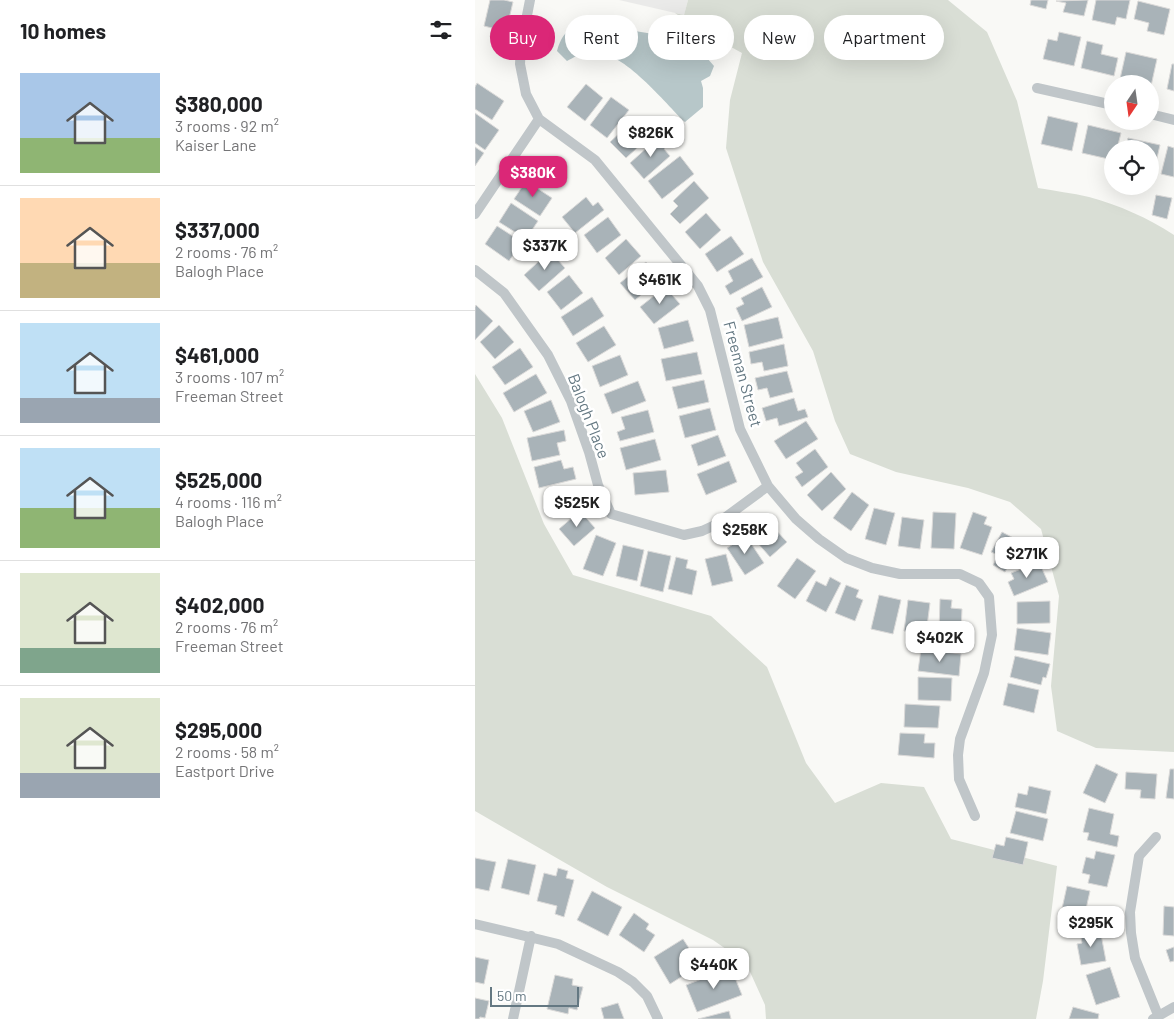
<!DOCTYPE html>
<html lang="en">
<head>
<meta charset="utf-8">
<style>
	:root { --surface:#fff; --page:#f6f6f6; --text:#202124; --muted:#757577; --line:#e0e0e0; --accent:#db2777 }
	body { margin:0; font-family:Barlow,sans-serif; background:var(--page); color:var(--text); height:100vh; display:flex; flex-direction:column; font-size:19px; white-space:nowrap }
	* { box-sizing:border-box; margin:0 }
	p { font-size:16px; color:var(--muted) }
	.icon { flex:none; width:28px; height:28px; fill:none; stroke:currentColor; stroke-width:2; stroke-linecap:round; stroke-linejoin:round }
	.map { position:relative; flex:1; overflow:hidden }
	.side { display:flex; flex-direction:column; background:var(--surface); width:475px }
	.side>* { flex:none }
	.banner { position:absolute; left:15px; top:15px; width:475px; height:45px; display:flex; gap:10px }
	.needle { width:32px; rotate:193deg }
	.fabs { position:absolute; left:629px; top:75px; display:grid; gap:10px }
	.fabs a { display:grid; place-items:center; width:55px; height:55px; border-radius:50%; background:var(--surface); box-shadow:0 5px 20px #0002; font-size:25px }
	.scale { position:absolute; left:15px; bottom:12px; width:89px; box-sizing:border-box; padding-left:5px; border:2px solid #647882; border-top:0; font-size:14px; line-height:18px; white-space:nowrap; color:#647882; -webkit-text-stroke:4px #fff; paint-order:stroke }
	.price { position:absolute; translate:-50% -42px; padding:0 11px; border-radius:10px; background:#fff; color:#222; font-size:16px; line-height:32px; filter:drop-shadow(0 1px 2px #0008) }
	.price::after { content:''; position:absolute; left:50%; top:30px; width:15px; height:11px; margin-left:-8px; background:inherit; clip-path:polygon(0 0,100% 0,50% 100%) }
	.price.selected { background:var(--accent); color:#fff }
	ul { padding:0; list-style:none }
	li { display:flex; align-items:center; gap:15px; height:125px; padding:0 20px }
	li+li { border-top:1px solid var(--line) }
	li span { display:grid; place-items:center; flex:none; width:140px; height:100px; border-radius:0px; color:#555 }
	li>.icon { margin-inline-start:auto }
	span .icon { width:60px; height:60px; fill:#fffc; stroke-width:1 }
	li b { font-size:21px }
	h2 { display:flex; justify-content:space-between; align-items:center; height:60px; padding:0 20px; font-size:21px }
	.chip { padding:0 18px; border-radius:22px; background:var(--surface); box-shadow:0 5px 20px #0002; font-size:18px; line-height:45px }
	.chip.selected { background:var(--accent); color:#fff }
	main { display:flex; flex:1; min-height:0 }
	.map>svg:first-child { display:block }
	.built { fill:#eaeae9 }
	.green { fill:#d9ded5 }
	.water { fill:#b7c7c9 }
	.building { fill:#a9b3b8; stroke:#dbdad9 }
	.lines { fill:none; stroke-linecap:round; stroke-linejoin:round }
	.street { stroke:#c0c6c9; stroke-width:10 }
	.labels { text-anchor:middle; stroke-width:5; stroke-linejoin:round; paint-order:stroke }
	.street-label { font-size:16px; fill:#647882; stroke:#fff }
</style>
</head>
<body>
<main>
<section class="side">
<h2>10 homes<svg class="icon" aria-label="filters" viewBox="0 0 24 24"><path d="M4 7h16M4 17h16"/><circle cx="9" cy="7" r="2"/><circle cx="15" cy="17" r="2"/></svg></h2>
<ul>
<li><span style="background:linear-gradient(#a9c7e8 65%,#8fb573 0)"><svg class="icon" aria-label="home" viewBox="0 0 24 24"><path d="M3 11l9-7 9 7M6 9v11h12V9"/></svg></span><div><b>$380,000</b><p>3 rooms · 92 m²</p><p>Kaiser Lane</p></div></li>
<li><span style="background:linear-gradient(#ffd9b3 65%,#c2b280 0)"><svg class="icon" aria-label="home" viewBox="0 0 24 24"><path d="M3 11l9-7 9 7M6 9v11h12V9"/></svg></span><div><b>$337,000</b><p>2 rooms · 76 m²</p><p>Balogh Place</p></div></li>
<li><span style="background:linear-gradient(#bfe0f5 75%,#9aa5b1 0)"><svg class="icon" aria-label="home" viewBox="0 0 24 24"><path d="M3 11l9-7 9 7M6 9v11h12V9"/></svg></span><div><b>$461,000</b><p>3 rooms · 107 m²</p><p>Freeman Street</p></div></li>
<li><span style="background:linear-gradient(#bfe0f5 60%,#8fb573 0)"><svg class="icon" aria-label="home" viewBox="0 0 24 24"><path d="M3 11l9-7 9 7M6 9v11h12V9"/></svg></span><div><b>$525,000</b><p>4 rooms · 116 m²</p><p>Balogh Place</p></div></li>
<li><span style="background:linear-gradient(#dfe7d0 75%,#7fa58c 0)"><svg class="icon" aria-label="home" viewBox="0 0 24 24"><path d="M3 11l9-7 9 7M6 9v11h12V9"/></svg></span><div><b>$402,000</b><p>2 rooms · 76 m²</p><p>Freeman Street</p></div></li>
<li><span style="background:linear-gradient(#dfe7d0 75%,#9aa5b1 0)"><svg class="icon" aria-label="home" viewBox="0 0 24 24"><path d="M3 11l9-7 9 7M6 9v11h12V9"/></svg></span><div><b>$295,000</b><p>2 rooms · 58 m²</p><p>Eastport Drive</p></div></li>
</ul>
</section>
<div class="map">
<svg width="699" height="1019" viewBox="0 0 699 1019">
	<rect width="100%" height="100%" fill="#f9f9f6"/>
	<path class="built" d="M 144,0 L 213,0 L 209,15 Z"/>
	<path class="green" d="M 213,0 L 473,0 L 512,32 L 542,101 L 563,188 C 580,191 597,193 614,197 C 644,205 673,218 699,235 L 699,752 L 621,748 L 582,731 L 576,686 L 584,596 L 566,529 L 535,502 L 493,488 L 421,472 L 375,454 L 360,421 L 338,351 L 288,262 L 251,148 L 255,100 L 267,53 L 225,30 L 200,13 L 209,15 Z
		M 0,374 L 27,418 L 69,524 L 98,575 L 236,616 L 292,667 L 331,763 L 360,803 L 406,783 L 449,787 L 476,839 L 582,866 L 568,981 L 561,1019 L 291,1019 L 290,1005 L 271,963 L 238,940 L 132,887 L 0,811 Z"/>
	<path class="water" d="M 125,23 L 141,28 L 191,36 L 228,47 L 232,58 L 239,66 L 235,76 L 226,81 L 228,88 L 228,107 L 210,122 C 189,102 144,45 113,52 C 106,53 98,58 92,61 L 82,51 C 89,26 101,24 125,23 Z"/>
	<path class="building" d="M 15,0 L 29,0 L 38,2 L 29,40 L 15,37 L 17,28 L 9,26 Z
		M 556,0 L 573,0 L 571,9 L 555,5 Z
		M 613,0 L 609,16 L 588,12 L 591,3 L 581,1 Z
		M 621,0 L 655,0 L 651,19 L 642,17 L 640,25 L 617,20 Z
		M 663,1 L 695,9 L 689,35 L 672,31 L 674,23 L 659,19 Z
		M 584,32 L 606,37 L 599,66 L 568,59 L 573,39 L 582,41 Z
		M 612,41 L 628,45 L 626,54 L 643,58 L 639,76 L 606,68 Z
		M 651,52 L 682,59 L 676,86 L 675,84 L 666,84 L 645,79 Z
		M 697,64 L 699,64 L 699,91 L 692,89 Z
		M 2,83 L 29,101 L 17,120 L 0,109 L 0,87 Z
		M 111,84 L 128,98 L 110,121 L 92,107 Z
		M 136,97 L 154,110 L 132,138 L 115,125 Z
		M 0,113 L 24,130 L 10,150 L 0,143 Z
		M 573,116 L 603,123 L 597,151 L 566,144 Z
		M 161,118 L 167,124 L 172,119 L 182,130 L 151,158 L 135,142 Z
		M 613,125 L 646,133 L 642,149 L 638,149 L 638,160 L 607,153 Z
		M 186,135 L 194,144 L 189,149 L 195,156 L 169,179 L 155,163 Z
		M 653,138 L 685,145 L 678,175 L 675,175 L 675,149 L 650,149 Z
		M 693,146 L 699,148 L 699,177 L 686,174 Z
		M 0,147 L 9,153 L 0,166 Z
		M 205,156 L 219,174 L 187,199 L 173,181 Z
		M 51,181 L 77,198 L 65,216 L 39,199 Z
		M 219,181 L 234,198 L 205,224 L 195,214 L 203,206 L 198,201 Z
		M 681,195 L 697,198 L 692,219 L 677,215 Z
		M 111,197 L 118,206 L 123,202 L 129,210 L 100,233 L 87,217 Z
		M 36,203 L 63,221 L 51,239 L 24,222 Z
		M 231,213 L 246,230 L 225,249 L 210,232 Z
		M 133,217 L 146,235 L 122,253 L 109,235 Z
		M 22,226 L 47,242 L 34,261 L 10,244 Z
		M 256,236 L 269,254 L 242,272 L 230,254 Z
		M 151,239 L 166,256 L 144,275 L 130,258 Z
		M 75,251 L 90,268 L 64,291 L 49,275 Z
		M 277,258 L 288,277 L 255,295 L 250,286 L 258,281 L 253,271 Z
		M 171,262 L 185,279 L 160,300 L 145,283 Z
		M 94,275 L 108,293 L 86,310 L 72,292 Z
		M 190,287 L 205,304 L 179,324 L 165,307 Z
		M 287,287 L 297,307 L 267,321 L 261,308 L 269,304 L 266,298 Z
		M 117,297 L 129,316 L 98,336 L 86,317 Z
		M 1,305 L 18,321 L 0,340 L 0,307 Z
		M 303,317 L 308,338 L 274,347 L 269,325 Z
		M 213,320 L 219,341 L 189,349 L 183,328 Z
		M 24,325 L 39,342 L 20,359 L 5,342 Z
		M 129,326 L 141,345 L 113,362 L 101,343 Z
		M 309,344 L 313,366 L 289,371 L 287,362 L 276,364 L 274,352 Z
		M 45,348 L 58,367 L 30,385 L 17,367 Z
		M 222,352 L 227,374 L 191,381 L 186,359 Z
		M 145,355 L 153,375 L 125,387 L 117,366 Z
		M 312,371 L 318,392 L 295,398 L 292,388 L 283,390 L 280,378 Z
		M 61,374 L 72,393 L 39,412 L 28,393 Z
		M 229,380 L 234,402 L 203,409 L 197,387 Z
		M 163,381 L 171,401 L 137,414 L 129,394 Z
		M 319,398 L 323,411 L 330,409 L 333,417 L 304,426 L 302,418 L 291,421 L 287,408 Z
		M 76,400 L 85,422 L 58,432 L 49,411 Z
		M 235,408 L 241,430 L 210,438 L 204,416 Z
		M 173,410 L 179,432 L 145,441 L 142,432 L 150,429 L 146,417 Z
		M 331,421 L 343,439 L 311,459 L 299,441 Z
		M 89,430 L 91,441 L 82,443 L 85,455 L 57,461 L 52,438 Z
		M 243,435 L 251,456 L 223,466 L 216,445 Z
		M 180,439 L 186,460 L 151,470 L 145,448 Z
		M 340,449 L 353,467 L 327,487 L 320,477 L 328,472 L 321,463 Z
		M 86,460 L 89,469 L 98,467 L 101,479 L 64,488 L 59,467 Z
		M 254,461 L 262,482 L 231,495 L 222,474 Z
		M 191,470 L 194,492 L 160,495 L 158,473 Z
		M 356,472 L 371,489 L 347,511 L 332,495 Z
		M 91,489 L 93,497 L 103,495 L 106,508 L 76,514 L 71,493 Z
		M 377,492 L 394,505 L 376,531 L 358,518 Z
		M 399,508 L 420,513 L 411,545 L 390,539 Z
		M 105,511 L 120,528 L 99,546 L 84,529 Z
		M 458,512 L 481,513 L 479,549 L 456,548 Z
		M 498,512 L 512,517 L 509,524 L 517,527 L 507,555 L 485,548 Z
		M 427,517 L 449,520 L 445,549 L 423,546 Z
		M 282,524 L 289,531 L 296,525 L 312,542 L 295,557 L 273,532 Z
		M 527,532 L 546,542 L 530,572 L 518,565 L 523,555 L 516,552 Z
		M 121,535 L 141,543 L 128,576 L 108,569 Z
		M 271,536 L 289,563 L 270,575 L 252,548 Z
		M 148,545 L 169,550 L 162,581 L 141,576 Z
		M 173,551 L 196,556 L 188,592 L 165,586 Z
		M 251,554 L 258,581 L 237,586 L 230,559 Z
		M 201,557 L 213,560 L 211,568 L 222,571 L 217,595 L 193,589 Z
		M 322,558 L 341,571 L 320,599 L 302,586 Z
		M 564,562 L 573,582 L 539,596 L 533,582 L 539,579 L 536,573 Z
		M 355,577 L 366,583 L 351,612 L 331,601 L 341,581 L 351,586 Z
		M 371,585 L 384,590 L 381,597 L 388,600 L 380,621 L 360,613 Z
		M 404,595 L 426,600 L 418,634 L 396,629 Z
		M 465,599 L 477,600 L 476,608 L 487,609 L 486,633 L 464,632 Z
		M 433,600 L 455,603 L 451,634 L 429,631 Z
		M 575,601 L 575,623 L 542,624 L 542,602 Z
		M 542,628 L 576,633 L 573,655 L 539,650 Z
		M 446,649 L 486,654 L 484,676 L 443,671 Z
		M 540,656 L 575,664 L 571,678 L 568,677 L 566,685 L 535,677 Z
		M 443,677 L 477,678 L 476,701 L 443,700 Z
		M 533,683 L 564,690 L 559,713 L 528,705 Z
		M 430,704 L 465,706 L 463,728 L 429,727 Z
		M 425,733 L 450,734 L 449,743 L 460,743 L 459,758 L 423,755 Z
		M 621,764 L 643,774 L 630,803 L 608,793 Z
		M 695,769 L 699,769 L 699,799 L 691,798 Z
		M 651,772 L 682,774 L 680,799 L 665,798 L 666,790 L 650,789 Z
		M 554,786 L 576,791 L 571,814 L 540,807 L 543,793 L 552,795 Z
		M 614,808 L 639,814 L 635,834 L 644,836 L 642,847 L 612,840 L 614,833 L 608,832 Z
		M 541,811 L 573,819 L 568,841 L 535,833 Z
		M 531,837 L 553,842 L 548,865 L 517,858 L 521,844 L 529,846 Z
		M 621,851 L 640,855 L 632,887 L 613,883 L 615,875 L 607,873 L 611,857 L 619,859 Z
		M 0,858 L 21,862 L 14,891 L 0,888 Z
		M 33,859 L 61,865 L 54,895 L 26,888 Z
		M 83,868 L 93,871 L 91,878 L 99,880 L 89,917 L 80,914 L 82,906 L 62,901 L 69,873 L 81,876 Z
		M 592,886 L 615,891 L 607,927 L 584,922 Z
		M 117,891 L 147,907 L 133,936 L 102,920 Z
		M 689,906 L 699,907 L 699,936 L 688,935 Z
		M 159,913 L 174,924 L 171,929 L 180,935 L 169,952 L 144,935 Z
		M 625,929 L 631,961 L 606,965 L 602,944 L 607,943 L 605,932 Z
		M 208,939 L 225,965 L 195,984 L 179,957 Z
		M 699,947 L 699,961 L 695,962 L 691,950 Z
		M 0,957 L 14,960 L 9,984 L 0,982 Z
		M 635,967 L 645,997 L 621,1005 L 611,975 Z
		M 256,968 L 267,995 L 222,1012 L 211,985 Z
		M 80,975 L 98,979 L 97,985 L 108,987 L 102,1010 L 94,1008 L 93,1014 L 72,1009 Z
		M 0,998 L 14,1001 L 10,1018 L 5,1017 L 4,1019 L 0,1019 Z
		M 143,1003 L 149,1019 L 129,1019 L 126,1008 Z
		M 598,1007 L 624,1014 L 623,1019 L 594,1019 Z
		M 254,1011 L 256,1019 L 223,1019 Z"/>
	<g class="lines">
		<path class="street" d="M 55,0 L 46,46 L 45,64 L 51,94 L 64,119 L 120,160 L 223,286 L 235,310 L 265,429 L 293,486 L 321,519 L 344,539 L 371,558 L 397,568 L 425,574 L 485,574 L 504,583 L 514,597 L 517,635 L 509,673 L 485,739 L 483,755 L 484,779 L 500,816
			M 562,88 L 638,105
			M 675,114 L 699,120
			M 0,214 L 64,119
			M 0,270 L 29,293 L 73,355 L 96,401 L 114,452 L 123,485 L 136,514 L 209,535 L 227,531 L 240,525 L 293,486
			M 681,837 L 664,856 L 655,912 L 656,933 L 660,958 L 683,1015
			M 0,924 L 83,944 L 143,972 L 158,982 L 172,996 L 183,1019
			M 38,1019 L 56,936
			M 678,1019 L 699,1007"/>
	</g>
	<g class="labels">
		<g class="street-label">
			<text transform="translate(268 374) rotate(75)" y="6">Freeman Street</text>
			<text transform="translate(114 416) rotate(69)" y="6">Balogh Place</text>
		</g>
	</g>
</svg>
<div class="fabs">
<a><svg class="needle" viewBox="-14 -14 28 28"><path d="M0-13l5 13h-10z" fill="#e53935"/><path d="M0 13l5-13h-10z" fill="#757577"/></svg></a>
<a><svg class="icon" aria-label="locate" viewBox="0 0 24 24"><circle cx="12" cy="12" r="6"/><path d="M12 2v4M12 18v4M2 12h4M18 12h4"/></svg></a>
</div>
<div class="scale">50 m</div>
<b class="price" style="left:176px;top:158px">$826K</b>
<b class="price selected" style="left:58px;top:198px">$380K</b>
<b class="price" style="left:70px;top:271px">$337K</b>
<b class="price" style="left:185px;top:305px">$461K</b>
<b class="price" style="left:102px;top:528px">$525K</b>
<b class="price" style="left:270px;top:555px">$258K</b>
<b class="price" style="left:552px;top:579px">$271K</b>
<b class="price" style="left:465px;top:663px">$402K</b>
<b class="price" style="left:616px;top:948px">$295K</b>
<b class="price" style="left:239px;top:990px">$440K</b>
<div class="banner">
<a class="chip selected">Buy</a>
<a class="chip">Rent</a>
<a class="chip">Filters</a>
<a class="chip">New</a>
<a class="chip">Apartment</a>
</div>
</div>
</main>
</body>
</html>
